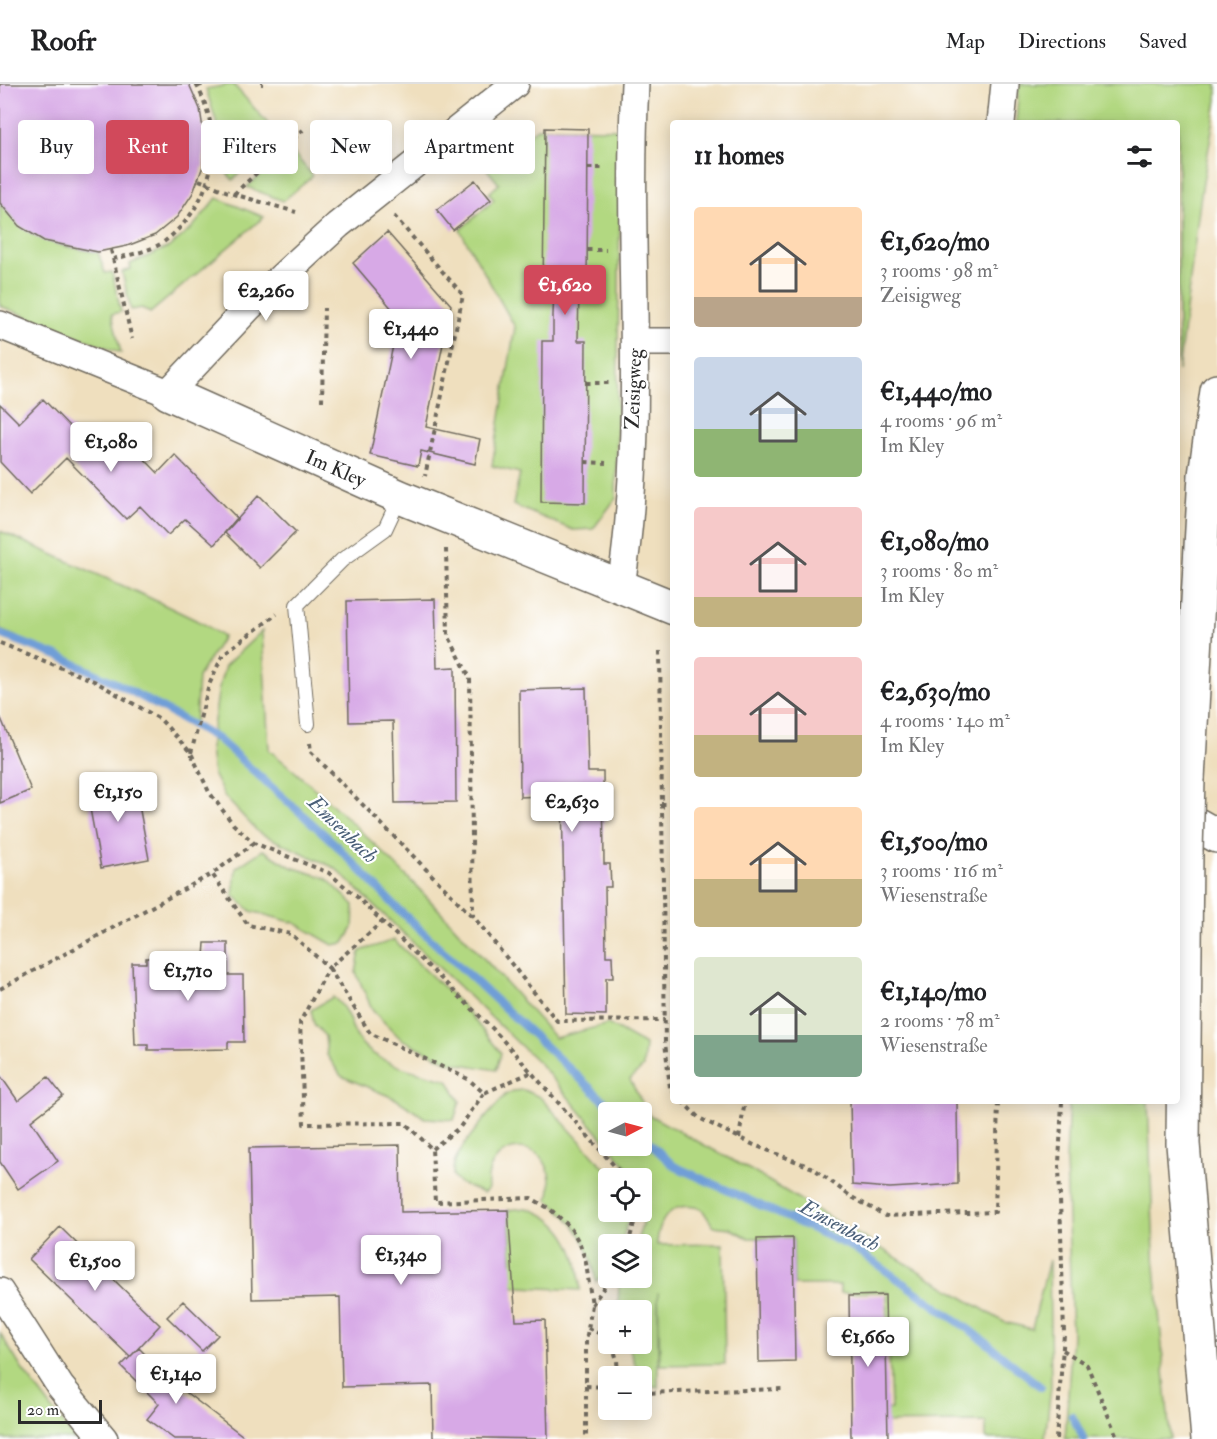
<!DOCTYPE html>
<html lang="en">
<head>
<meta charset="utf-8">
<style>
	:root { --surface:#fff; --page:#f6f6f6; --text:#202124; --muted:#757577; --line:#e0e0e0; --accent:#d1495b }
	body { margin:0; font-family:"IM FELL Double Pica",serif; background:var(--page); color:var(--text); height:100vh; display:flex; flex-direction:column; font-size:22px; white-space:nowrap }
	* { box-sizing:border-box; margin:0 }
	p { font-size:20px; color:var(--muted) }
	.icon { flex:none; width:33px; height:33px; fill:none; stroke:currentColor; stroke-width:2; stroke-linecap:round; stroke-linejoin:round }
	.map { position:relative; flex:1; overflow:hidden }
	.side { position:absolute; left:670px; top:36px; width:510px; height:984px; display:flex; flex-direction:column; background:var(--surface); border-radius:6px; box-shadow:0 3px 15px #0003 }
	.side>* { flex:none }
	.guide { position:absolute; left:18px; top:36px; width:562px; height:54px; display:flex; gap:12px }
	.needle { width:39px; rotate:84deg }
	.controls { position:absolute; left:598px; top:1018px; display:grid; gap:12px }
	.controls a { display:grid; place-items:center; width:54px; height:54px; border-radius:6px; background:var(--surface); box-shadow:0 3px 15px #0003; font-size:30px }
	.scale { position:absolute; left:18px; bottom:15px; width:84px; box-sizing:border-box; padding-left:6px; border:3px solid #2b2b2b; border-top:0; font-size:16px; line-height:21px; white-space:nowrap; color:#2b2b2b; -webkit-text-stroke:4px #fff; paint-order:stroke }
	.price { position:absolute; translate:-50% -51px; padding:0 14px; border-radius:6px; background:#fff; color:#222; font-size:20px; line-height:39px; filter:drop-shadow(0 2px 3px #0008) }
	.price::after { content:''; position:absolute; left:50%; top:36px; width:18px; height:14px; margin-left:-9px; background:inherit; clip-path:polygon(0 0,100% 0,50% 100%) }
	.price.current { background:var(--accent); color:#fff }
	ul { padding:0; list-style:none }
	li { display:flex; align-items:center; gap:18px; height:150px; padding:0 24px }
	li span { display:grid; place-items:center; flex:none; width:168px; height:120px; border-radius:6px; color:#555 }
	li>.icon { margin-inline-start:auto }
	span .icon { width:72px; height:72px; fill:#fffc; stroke-width:1 }
	li b { font-size:26px }
	h2 { display:flex; justify-content:space-between; align-items:center; height:72px; padding:0 24px; font-size:26px }
	.tag { padding:0 21px; border-radius:6px; background:var(--surface); box-shadow:0 3px 15px #0003; font-size:21px; line-height:54px }
	.tag.current { background:var(--accent); color:#fff }
	header { display:flex; align-items:center; gap:36px; box-sizing:border-box; height:84px; padding:0 30px; background:var(--surface); border-bottom:2px solid var(--line) }
	header strong { font-size:28px }
	nav { display:flex; gap:33px; margin-inline-start:auto; font-size:21px }
	.map>svg:first-child { display:block }
	.green { fill:#b2d881; stroke:#6e8256; stroke-width:1.5; fill-rule:evenodd }
	.lines { fill:none; stroke-linecap:round; stroke-linejoin:round }
	.stream { stroke:#6f9ed7; stroke-width:8 }
	.building { fill:#d7a9e6 }
	.lane-casing { stroke:#706a5e; stroke-width:16 }
	.street-casing { stroke:#706a5e; stroke-width:30 }
	.secondary-casing { stroke:#706a5e; stroke-width:36 }
	.highway-casing { stroke:#706a5e; stroke-width:36 }
	.path { stroke:#706a5e; stroke-width:4; stroke-dasharray:4.5 4.5; stroke-linecap:butt }
	.lane { stroke:#fff; stroke-width:14 }
	.street { stroke:#fff; stroke-width:27 }
	.secondary { stroke:#fff; stroke-width:33 }
	.highway { stroke:#fff; stroke-width:33 }
	.highway-bridge-casing { stroke:#706a5e; stroke-width:36; stroke-linecap:butt }
	.highway-bridge { stroke:#fff; stroke-width:33 }
	.labels { text-anchor:middle; stroke-width:4.5; stroke-linejoin:round; paint-order:stroke }
	.street-label { font-size:20px; fill:#2b2b2b; stroke:#fff }
	.water-label { font-size:21px; font-style:italic; fill:#4a5f78; stroke:#fff }
</style>
</head>
<body>
<header>
<strong>Roofr</strong>
<nav><a>Map</a><a>Directions</a><a>Saved</a></nav>
</header>
<div class="map">
<svg width="1217" height="1355" viewBox="0 0 1217 1355">
	<rect width="100%" height="100%" fill="#fff"/>
	<filter id="ink" filterUnits="userSpaceOnUse"><feTurbulence type="fractalNoise" baseFrequency=".0167" numOctaves="2"/><feDisplacementMap in="SourceGraphic" scale="12" xChannelSelector="R" yChannelSelector="G"/><feConvolveMatrix kernelMatrix="1 2 1 2 8 2 1 2 1" color-interpolation-filters="sRGB"/></filter>
	<filter id="wash" filterUnits="userSpaceOnUse"><feTurbulence type="fractalNoise" baseFrequency=".008" numOctaves="4" result="noise"/><feDisplacementMap in="SourceGraphic" scale="24" xChannelSelector="R" yChannelSelector="G"/><feGaussianBlur stdDeviation="1.35" result="paint"/><feColorMatrix in="noise" values="0 0 0 0 0 0 0 0 0 0 0 0 0 0 0 0 0 1.4 0 .05"/><feComposite in="paint" operator="in"/></filter>
	<g filter="url(#wash)">
		<rect width="100%" height="100%" fill="#efdfbe"/>
		<path class="green" d="M 233,0 L 277,50 L 233,96 L 215,76 L 217,40 L 206,5 Z
			M 1019,0 L 1217,0 L 1217,16 L 1201,110 L 1178,287 L 1178,39 L 1016,39 Z
			M 537,44 L 621,45 L 616,414 L 593,445 L 573,446 L 513,421 L 520,389 L 492,382 L 515,243 L 460,146 L 494,116 L 489,109 L 499,100 L 486,84 Z
			M 290,65 L 313,92 L 283,117 L 247,103 Z
			M 217,114 L 264,133 L 150,229 L 142,224 L 131,226 L 122,188 L 131,185 L 130,180 L 169,163 L 191,145 Z
			M 0,118 C 26,156 55,162 98,168 L 105,189 L 112,188 L 121,228 L 112,230 L 121,269 L 0,222 Z
			M 0,447 L 148,513 L 204,540 L 223,553 L 198,593 L 195,642 C 134,602 67,573 0,546 Z
			M 262,547 L 269,666 C 372,749 467,854 555,954 L 608,940 L 645,961 L 643,983 L 630,996 L 649,1031 L 752,1087 L 1004,1238 L 1032,1245 L 1049,1176 L 1051,1303 L 1045,1355 L 986,1355 L 986,1338 L 859,1339 L 859,1328 L 891,1325 L 887,1208 L 840,1209 L 840,1201 L 794,1201 L 793,1154 L 748,1154 L 730,1144 L 713,1142 L 702,1125 C 674,1115 658,1133 657,1161 L 723,1160 L 725,1280 L 660,1281 L 658,1208 L 658,1303 C 640,1302 633,1274 628,1260 L 642,1260 L 642,1227 L 618,1227 L 619,1194 L 642,1194 L 642,1161 L 636,1161 L 643,1137 L 642,1095 L 633,1095 L 627,1083 L 541,981 L 335,784 L 259,749 L 225,713 L 213,690 L 210,664 L 219,603 L 225,582 ZM 609,1029 L 642,1029 L 642,1062 L 609,1062 Z
			M 263,766 L 291,783 L 326,794 L 354,821 L 353,844 L 344,859 L 333,861 L 295,839 L 251,827 L 233,811 L 236,784 Z
			M 394,856 L 463,922 L 501,969 L 496,986 L 449,978 L 401,955 L 373,927 L 356,889 L 360,867 Z
			M 333,913 C 353,929 348,945 362,960 C 381,982 421,988 448,996 L 460,1017 L 454,1036 L 425,1034 L 396,1015 L 341,992 L 327,971 L 325,952 L 314,940 L 311,926 Z
			M 524,1006 L 540,1013 L 615,1095 L 609,1095 L 609,1128 L 630,1128 L 621,1161 L 609,1161 L 609,1182 L 596,1198 C 591,1161 577,1139 548,1116 C 564,1049 482,1049 488,1105 L 483,1109 C 475,1105 463,1102 457,1097 C 437,1081 494,1026 505,1011 L 513,1007 Z
			M 1069,1017 L 1148,1017 L 1154,1170 L 1170,1355 L 1065,1355 L 1072,1251 L 1066,1077 Z
			M 526,1124 C 564,1134 580,1169 580,1206 L 501,1202 L 512,1177 L 508,1126 Z
			M 0,1249 L 22,1285 L 75,1355 L 0,1355 Z"/>
		<g class="lines">
			<path class="stream" d="M 0,550 L 63,574 L 118,600 L 218,655 L 333,758 L 397,824 L 617,1029
				M 642,1052 L 674,1082 L 854,1164 L 978,1252 L 1041,1303
				M 1072,1332 L 1084,1355"/>
		</g>
		<g id="blocks">
			<path class="building" d="M 0,0 L 189,0 L 200,25 L 204,52 L 203,82 L 193,109 L 177,133 L 155,151 L 127,162 L 98,168 L 44,157 L 19,142 L 0,119 Z
				M 545,44 L 588,45 L 587,206 L 579,206 L 578,257 L 586,257 L 585,419 L 541,418 L 542,257 L 553,257 L 553,231 L 554,205 L 543,205 Z
				M 475,96 L 491,116 L 453,146 L 437,126 Z
				M 387,148 L 451,221 L 426,343 L 480,355 L 475,380 L 421,367 L 418,382 L 370,371 L 399,233 L 353,179 Z
				M 43,315 L 99,373 L 121,351 L 158,389 L 175,371 L 237,434 L 214,461 L 185,435 L 168,451 L 140,422 L 126,435 L 66,374 L 30,410 L 0,378 L 0,320 L 19,339 Z
				M 259,411 L 296,448 L 260,484 L 225,449 Z
				M 435,515 L 437,584 L 455,583 L 456,718 L 395,719 L 393,637 L 349,638 L 347,517 Z
				M 586,604 L 588,688 L 603,688 L 604,780 L 610,780 L 611,803 L 605,803 L 606,872 L 612,872 L 613,894 L 606,894 L 606,931 L 566,930 L 562,711 L 520,713 L 519,606 Z
				M 0,632 L 31,706 L 0,719 Z
				M 134,694 L 149,775 L 101,784 L 86,703 Z
				M 205,859 L 228,859 L 228,891 L 243,891 L 244,958 L 228,958 L 228,965 L 180,966 L 148,966 L 148,961 L 135,961 L 132,879 L 146,879 L 146,874 L 204,873 Z
				M 0,991 L 18,1017 L 48,993 L 63,1012 L 31,1037 L 58,1077 L 18,1105 L 0,1078 Z
				M 850,1017 L 957,1017 L 958,1100 L 890,1104 L 852,1101 Z
				M 400,1061 L 401,1128 L 508,1126 L 516,1237 L 545,1236 L 548,1355 L 433,1353 L 432,1301 L 342,1303 L 340,1213 L 252,1215 L 249,1064 Z
				M 60,1143 L 160,1241 L 130,1273 L 29,1175 Z
				M 793,1154 L 795,1277 L 759,1278 L 757,1155 Z
				M 885,1211 L 888,1355 L 851,1355 L 849,1212 Z
				M 183,1217 L 218,1251 L 202,1267 L 167,1233 Z
				M 139,1264 L 171,1297 L 247,1355 L 174,1355 L 147,1335 L 159,1320 L 121,1282 Z"/>
		</g>
	</g>
	<g filter="url(#ink)">
		<use href="#blocks" fill-opacity="0" stroke="#706a5e" stroke-width="1.5"/>
		<g class="lines">
			<g class="lane-casing">
				<path id="lane" d="M 308,640 L 297,521 L 342,476 L 385,445 L 400,413"/>
			</g>
			<g class="street-casing">
				<path id="street" d="M 1001,39 L 1005,0
					M 0,241 L 168,309 L 249,223 L 338,141 L 515,0
					M 635,258 L 674,258
					M 621,502 C 647,336 626,167 635,0
					M 0,1208 L 60,1302 L 104,1355"/>
			</g>
			<g class="secondary-casing">
				<path id="secondary" d="M 168,309 L 400,413 L 674,524
					M 1178,730 L 1217,752"/>
			</g>
			<g class="highway-casing">
				<path id="highway" d="M 1188,695 L 1205,391 L 1217,307
					M 1186,767 L 1183,1060 L 1208,1355"/>
			</g>
			<path class="path" d="M 261,0 L 263,0
				M 198,2 L 206,0
				M 588,84 L 605,84
				M 199,96 L 233,110 L 296,128
				M 234,110 L 303,46
				M 394,132 L 463,211 L 425,392
				M 111,166 L 132,255
				M 587,166 L 606,166
				M 113,175 C 129,171 152,167 165,157 C 215,118 226,55 196,0
				M 586,299 L 609,299
				M 322,317 L 324,224
				M 585,378 L 606,379
				M 446,465 L 448,551 L 470,594 L 473,832 L 557,937 L 665,936
				M 0,559 L 94,597 L 160,635 L 191,669 L 209,708 L 233,740 L 254,759 L 329,789 L 357,813 L 493,945 L 626,1095
				M 660,567 L 665,958 L 670,1004 L 674,1008
				M 310,659 L 311,668 L 472,832
				M 191,669 L 209,601 L 223,570 L 277,530
				M 661,720 L 674,720
				M 254,759 L 212,790 L 248,841 L 291,850 L 329,884 L 300,938 L 304,1040 L 405,1039 L 432,1065 L 435,1118 L 531,1114 L 550,1125 L 570,1143 L 580,1160 L 586,1179 L 592,1221 L 586,1257 L 586,1355
				M 383,837 L 329,884 L 370,949 L 468,995 L 484,1009 L 532,988
				M 0,905 L 212,790
				M 682,1017 L 699,1034 L 754,1061 L 813,1084 L 850,1112 L 886,1132 L 995,1128 L 998,1017
				M 739,1054 L 745,1017
				M 432,1065 L 460,1043 L 484,1009
				M 628,1161 L 637,1128
				M 592,1221 L 610,1194
				M 588,1244 L 609,1254
				M 612,1260 L 617,1276 L 618,1293
				M 1063,1266 L 1087,1281 L 1118,1355
				M 586,1302 L 609,1303
				M 642,1309 L 784,1305
				M 1056,1355 L 1064,1250 L 1059,1080 L 1062,1017"/>
			<use href="#lane" class="lane"/>
			<use href="#street" class="street"/>
			<use href="#secondary" class="secondary"/>
			<use href="#highway" class="highway"/>
			<g class="highway-bridge-casing">
				<path id="highway-bridge" d="M 1186,767 L 1188,695"/>
			</g>
			<use href="#highway-bridge" class="highway-bridge"/>
		</g>
	</g>
	<g class="labels">
		<g class="street-label">
			<text transform="translate(633 305) rotate(-88)" y="7">Zeisigweg</text>
			<text transform="translate(336 384) rotate(24)" y="7">Im Kley</text>
		</g>
		<g class="water-label">
			<text transform="translate(343 745) rotate(44)" y="7">Emsenbach</text>
			<text transform="translate(840 1141) rotate(28)" y="7">Emsenbach</text>
		</g>
	</g>
</svg>
<div class="controls">
<a><svg class="needle" viewBox="-14 -14 28 28"><path d="M0-13l5 13h-10z" fill="#e53935"/><path d="M0 13l5-13h-10z" fill="#757577"/></svg></a>
<a><svg class="icon" aria-label="locate" viewBox="0 0 24 24"><circle cx="12" cy="12" r="6"/><path d="M12 2v4M12 18v4M2 12h4M18 12h4"/></svg></a>
<a><svg class="icon" aria-label="layers" viewBox="0 0 24 24"><path d="M12 4l9 5-9 5-9-5zM3 14l9 5 9-5"/></svg></a>
<a>+</a>
<a>−</a>
</div>
<div class="scale">20 m</div>
<b class="price current" style="left:565px;top:232px">€1,620</b>
<b class="price" style="left:266px;top:238px">€2,260</b>
<b class="price" style="left:411px;top:276px">€1,440</b>
<b class="price" style="left:111px;top:389px">€1,080</b>
<b class="price" style="left:118px;top:739px">€1,150</b>
<b class="price" style="left:572px;top:749px">€2,630</b>
<b class="price" style="left:188px;top:918px">€1,710</b>
<b class="price" style="left:401px;top:1202px">€1,340</b>
<b class="price" style="left:95px;top:1208px">€1,500</b>
<b class="price" style="left:868px;top:1284px">€1,660</b>
<b class="price" style="left:176px;top:1321px">€1,140</b>
<div class="guide">
<a class="tag">Buy</a>
<a class="tag current">Rent</a>
<a class="tag">Filters</a>
<a class="tag">New</a>
<a class="tag">Apartment</a>
</div>
<section class="side">
<h2>11 homes<svg class="icon" aria-label="filters" viewBox="0 0 24 24"><path d="M4 7h16M4 17h16"/><circle cx="9" cy="7" r="2"/><circle cx="15" cy="17" r="2"/></svg></h2>
<ul>
<li><span style="background:linear-gradient(#ffd9b3 75%,#b9a48a 0)"><svg class="icon" aria-label="home" viewBox="0 0 24 24"><path d="M3 11l9-7 9 7M6 9v11h12V9"/></svg></span><div><b>€1,620/mo</b><p>3 rooms · 98 m²</p><p>Zeisigweg</p></div></li>
<li><span style="background:linear-gradient(#c9d6e8 60%,#8fb573 0)"><svg class="icon" aria-label="home" viewBox="0 0 24 24"><path d="M3 11l9-7 9 7M6 9v11h12V9"/></svg></span><div><b>€1,440/mo</b><p>4 rooms · 96 m²</p><p>Im Kley</p></div></li>
<li><span style="background:linear-gradient(#f6c9c9 75%,#c2b280 0)"><svg class="icon" aria-label="home" viewBox="0 0 24 24"><path d="M3 11l9-7 9 7M6 9v11h12V9"/></svg></span><div><b>€1,080/mo</b><p>3 rooms · 80 m²</p><p>Im Kley</p></div></li>
<li><span style="background:linear-gradient(#f6c9c9 65%,#c2b280 0)"><svg class="icon" aria-label="home" viewBox="0 0 24 24"><path d="M3 11l9-7 9 7M6 9v11h12V9"/></svg></span><div><b>€2,630/mo</b><p>4 rooms · 140 m²</p><p>Im Kley</p></div></li>
<li><span style="background:linear-gradient(#ffd9b3 60%,#c2b280 0)"><svg class="icon" aria-label="home" viewBox="0 0 24 24"><path d="M3 11l9-7 9 7M6 9v11h12V9"/></svg></span><div><b>€1,500/mo</b><p>3 rooms · 116 m²</p><p>Wiesenstraße</p></div></li>
<li><span style="background:linear-gradient(#dfe7d0 65%,#7fa58c 0)"><svg class="icon" aria-label="home" viewBox="0 0 24 24"><path d="M3 11l9-7 9 7M6 9v11h12V9"/></svg></span><div><b>€1,140/mo</b><p>2 rooms · 78 m²</p><p>Wiesenstraße</p></div></li>
</ul>
</section>
</div>
</body>
</html>
